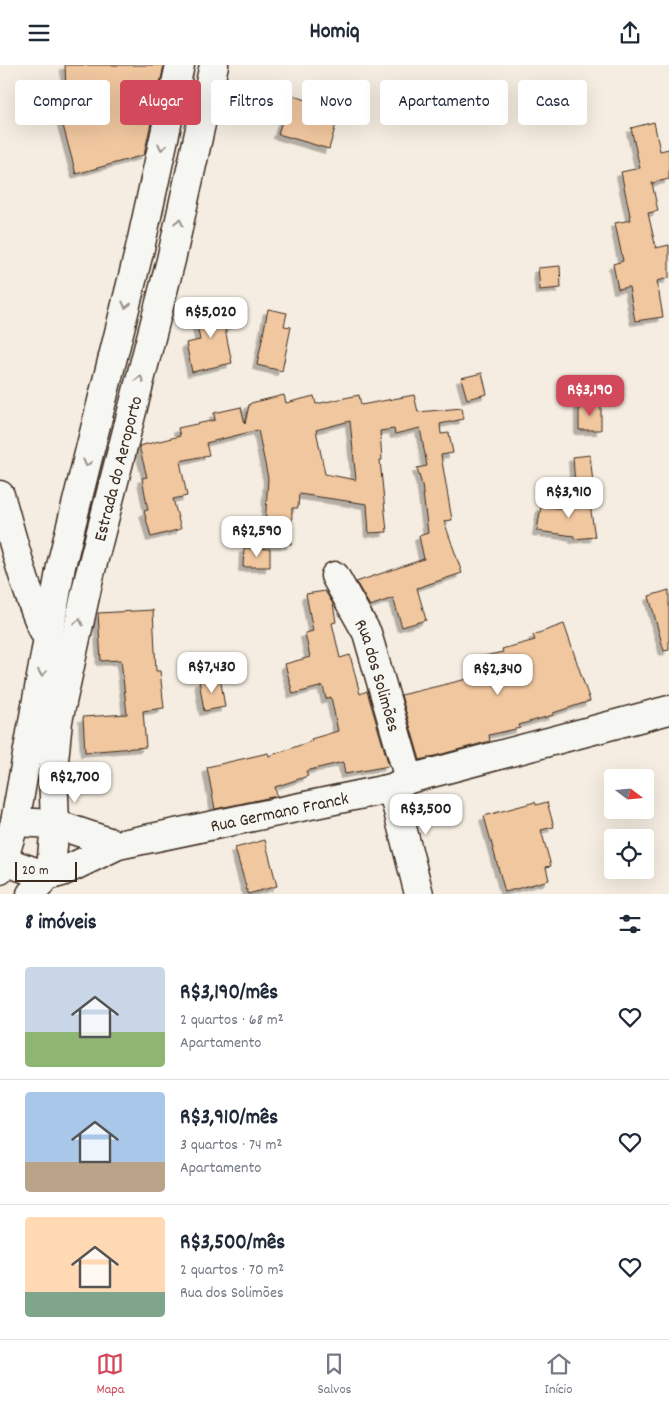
<!DOCTYPE html>
<html lang="pt">
<head>
<meta charset="utf-8">
<style>
	:root { --surface:#fff; --page:#f2f2f3; --text:#1f2937; --muted:#747a83; --line:#e0e1e3; --accent:#d1495b }
	body { margin:0; font-family:Dekko,sans-serif; background:var(--page); color:var(--text); height:100vh; display:flex; flex-direction:column; font-size:19px; white-space:nowrap }
	* { box-sizing:border-box; margin:0 }
	p { font-size:16px; color:var(--muted) }
	.icon { flex:none; width:28px; height:28px; fill:none; stroke:currentColor; stroke-width:2; stroke-linecap:round; stroke-linejoin:round }
	.map { position:relative; height:829px; overflow:hidden }
	.details { display:flex; flex-direction:column; background:var(--surface); flex:1 }
	.details>* { flex:none }
	.hud { position:absolute; left:15px; top:15px; width:640px; height:45px; display:flex; gap:10px }
	.needle { width:32px; rotate:106deg }
	.fabs { position:absolute; left:604px; top:704px; display:grid; gap:10px }
	.fabs a { display:grid; place-items:center; width:50px; height:50px; border-radius:5px; background:var(--surface); box-shadow:0 5px 20px #0002; font-size:25px }
	.scale { position:absolute; left:15px; bottom:12px; width:62px; box-sizing:border-box; padding-left:5px; border:2px solid #3b2a1e; border-top:0; font-size:14px; line-height:18px; white-space:nowrap; color:#3b2a1e; -webkit-text-stroke:4px #f6f6f2; paint-order:stroke }
	.price { position:absolute; translate:-50% -42px; padding:0 11px; border-radius:10px; background:#fff; color:#222; font-size:16px; line-height:32px; filter:drop-shadow(0 1px 2px #0008) }
	.price::after { content:''; position:absolute; left:50%; top:30px; width:15px; height:11px; margin-left:-8px; background:inherit; clip-path:polygon(0 0,100% 0,50% 100%) }
	.price.on { background:var(--accent); color:#fff }
	ul { padding:0; list-style:none }
	li { display:flex; align-items:center; gap:15px; height:125px; padding:0 25px }
	li+li { border-top:1px solid var(--line) }
	li span { display:grid; place-items:center; flex:none; width:140px; height:100px; border-radius:5px; color:#555 }
	li>.icon { margin-inline-start:auto }
	span .icon { width:60px; height:60px; fill:#fffc; stroke-width:1 }
	li b { font-size:21px }
	h2 { display:flex; justify-content:space-between; align-items:center; height:60px; padding:0 25px; font-size:21px }
	.pill { padding:0 18px; border-radius:5px; background:var(--surface); box-shadow:0 5px 20px #0002; font-size:18px; line-height:45px }
	.pill.on { background:var(--accent); color:#fff }
	header { display:flex; justify-content:space-between; align-items:center; height:65px; padding:0 25px; background:var(--surface); font-size:22px; font-weight:700 }
	.menu { display:flex; justify-content:space-around; align-items:center; height:70px; border-top:1px solid var(--line); background:var(--surface); font-size:14px; color:var(--muted) }
	.menu a { display:grid; justify-items:center; gap:2px }
	.menu .on { color:var(--accent) }
	.map>svg:first-child { display:block }
	.building { fill:#f0c79f; stroke:#3b2a1e; fill-rule:evenodd; filter:url(#shadow) }
	.lines { fill:none; stroke-linecap:round; stroke-linejoin:round }
	.minor-casing { stroke:#3b2a1e; stroke-width:31 }
	.major-casing { stroke:#3b2a1e; stroke-width:31 }
	.minor { stroke:#f6f6f2; stroke-width:28 }
	.major { stroke:#f6f6f2; stroke-width:28 }
	.oneway { stroke:#989088 }
	.labels { text-anchor:middle; stroke-width:5; stroke-linejoin:round; paint-order:stroke }
	.street-label { font-size:18px; fill:#3b2a1e; stroke:#f6f6f2 }
</style>
</head>
<body>
<header><svg class="icon" aria-label="menu" viewBox="0 0 24 24"><path d="M4 6h16M4 12h16M4 18h16"/></svg>Homiq<svg class="icon" aria-label="share" viewBox="0 0 24 24"><path d="M12 15V3M7 8l5-5 5 5M5 13v7h14v-7"/></svg></header>
<div class="map">
<svg width="669" height="829" viewBox="0 0 669 829">
	<defs>
		<filter id="shadow"><feDropShadow dx="-4.5" dy="4.5" stdDeviation="0" flood-color="#0004"/></filter>
	</defs>
	<rect width="100%" height="100%" fill="#f5ede1"/>
	<filter id="ink" filterUnits="userSpaceOnUse"><feTurbulence type="fractalNoise" baseFrequency=".02" numOctaves="2"/><feDisplacementMap in="SourceGraphic" scale="10" xChannelSelector="R" yChannelSelector="G"/><feConvolveMatrix kernelMatrix="1 2 1 2 8 2 1 2 1" color-interpolation-filters="sRGB"/></filter>
	<g filter="url(#ink)">
		<path class="building" d="M 65,0 L 164,0 L 159,24 L 143,27 L 151,58 L 144,90 L 76,109 L 61,53 L 67,52 Z
			M 290,30 L 340,45 L 329,84 L 278,69 Z
			M 654,57 L 660,86 L 669,84 L 669,114 L 652,118 L 658,146 L 648,148 L 656,183 L 669,180 L 669,213 L 657,216 L 663,252 L 635,256 L 629,222 L 618,224 L 613,199 L 623,196 L 615,158 L 631,155 L 621,107 L 640,103 L 631,63 Z
			M 560,201 L 561,223 L 540,225 L 538,203 Z
			M 227,238 L 232,263 L 225,264 L 232,298 L 192,307 L 186,278 L 200,275 L 194,245 Z
			M 268,244 L 287,248 L 284,261 L 291,262 L 282,306 L 257,300 Z
			M 482,308 L 487,329 L 467,334 L 461,313 Z
			M 284,330 L 286,338 L 314,331 L 316,339 L 359,330 L 361,340 L 414,330 L 418,347 L 462,343 L 464,354 L 440,359 L 441,369 L 449,368 L 453,388 L 441,390 L 452,455 L 444,456 L 462,508 L 417,523 L 426,555 L 402,562 L 393,533 L 370,541 L 356,517 L 424,494 L 419,471 L 428,468 L 422,420 L 417,403 L 427,401 L 420,363 L 395,369 L 394,364 L 380,366 L 382,395 L 380,395 L 387,467 L 369,468 L 367,439 L 299,429 L 298,443 L 292,443 L 291,479 L 264,479 L 268,413 L 258,365 L 206,378 L 209,390 L 180,396 L 187,431 L 173,434 L 181,464 L 151,472 L 144,446 L 148,445 L 142,413 L 147,412 L 139,381 L 180,371 L 178,363 L 215,355 L 214,348 L 241,342 L 245,359 L 249,340 L 251,338 ZM 350,356 L 356,415 L 325,409 L 316,365 Z
			M 579,339 L 601,339 L 601,365 L 579,365 Z
			M 590,390 L 593,418 L 575,420 L 573,392 Z
			M 588,427 L 595,472 L 574,474 L 574,471 L 537,466 L 541,441 L 573,445 L 571,429 Z
			M 244,483 L 270,484 L 270,502 L 243,502 Z
			M 669,525 L 669,585 L 664,586 L 649,531 Z
			M 325,526 L 333,539 L 336,557 L 332,558 L 340,593 L 350,590 L 360,629 L 367,626 L 389,701 L 345,709 L 343,697 L 306,706 L 308,711 L 275,722 L 277,731 L 215,744 L 207,702 L 268,688 L 269,691 L 312,676 L 311,674 L 338,666 L 331,632 L 326,634 L 323,621 L 293,629 L 285,599 L 310,592 L 305,568 L 313,566 L 306,529 Z
			M 153,545 L 156,606 L 160,606 L 164,643 L 143,646 L 146,682 L 85,687 L 83,652 L 127,649 L 121,595 L 101,596 L 98,548 Z
			M 564,559 L 590,636 L 553,648 L 553,650 L 519,660 L 520,663 L 489,670 L 490,676 L 420,695 L 401,630 L 484,610 L 480,592 L 503,587 L 502,584 L 535,575 L 533,570 Z
			M 220,612 L 225,642 L 204,646 L 199,615 Z
			M 535,737 L 536,740 L 547,737 L 554,762 L 541,765 L 551,801 L 546,802 L 549,815 L 505,827 L 484,751 Z
			M 265,775 L 277,821 L 248,829 L 235,783 Z"/>
		<g class="lines">
			<g class="minor-casing">
				<g id="minor">
					<path d="M 0,430 C 10,464 34,562 55,584"/>
					<path id="s1" d="M 335,511 L 367,568 L 409,714"/>
					<path d="M 392,723 L 419,829"/>
					<path d="M 15,757 L 55,759 L 118,780"/>
					<path id="s2" d="M 4,796 L 47,811 L 62,807 L 118,780 L 392,723 L 409,714 L 669,645"/>
				</g>
			</g>
			<g class="major-casing">
				<g id="major">
					<path d="M 0,805 L 15,757 L 61,501 L 140,183 L 180,0"/>
					<path id="s3" d="M 31,829 L 47,811 L 51,803 L 55,759 L 53,705 L 58,656 L 89,513 L 171,195 L 214,0"/>
				</g>
			</g>
			<use href="#minor" class="minor"/>
			<use href="#major" class="major"/>
		</g>
		<defs><path id="oneway-chevron" d="M-2-3.5L2.5 0L-2 3.5" fill="none" stroke-width="1.6" stroke-linecap="round" stroke-linejoin="round" transform="scale(1.25)"/></defs>
		<g class="oneway">
			<use href="#oneway-chevron" transform="translate(162 82) rotate(102)"/>
			<use href="#oneway-chevron" transform="translate(179 157) rotate(-78)"/>
			<use href="#oneway-chevron" transform="translate(126 240) rotate(104)"/>
			<use href="#oneway-chevron" transform="translate(140 314) rotate(-75)"/>
			<use href="#oneway-chevron" transform="translate(87 398) rotate(104)"/>
			<use href="#oneway-chevron" transform="translate(79 557) rotate(-78)"/>
			<use href="#oneway-chevron" transform="translate(42 608) rotate(99)"/>
		</g>
	</g>
	<g class="labels">
		<g class="street-label">
			<text dy="6" stroke="none"><textPath href="#s3" startOffset="440">Estrada do Aeroporto</textPath></text>
			<text dy="6" stroke="none"><textPath href="#s1" startOffset="109">Rua dos Solimões</textPath></text>
			<text dy="6" stroke="none"><textPath href="#s2" startOffset="288">Rua Germano Franck</textPath></text>
		</g>
	</g>
</svg>
<div class="fabs">
<a><svg class="needle" viewBox="-14 -14 28 28"><path d="M0-13l5 13h-10z" fill="#e53935"/><path d="M0 13l5-13h-10z" fill="#747a83"/></svg></a>
<a><svg class="icon" aria-label="locate" viewBox="0 0 24 24"><circle cx="12" cy="12" r="6"/><path d="M12 2v4M12 18v4M2 12h4M18 12h4"/></svg></a>
</div>
<div class="scale">20 m</div>
<b class="price" style="left:211px;top:274px">R$5,020</b>
<b class="price on" style="left:590px;top:352px">R$3,190</b>
<b class="price" style="left:569px;top:454px">R$3,910</b>
<b class="price" style="left:257px;top:493px">R$2,590</b>
<b class="price" style="left:212px;top:629px">R$7,430</b>
<b class="price" style="left:498px;top:631px">R$2,340</b>
<b class="price" style="left:75px;top:739px">R$2,700</b>
<b class="price" style="left:426px;top:771px">R$3,500</b>
<div class="hud">
<a class="pill">Comprar</a>
<a class="pill on">Alugar</a>
<a class="pill">Filtros</a>
<a class="pill">Novo</a>
<a class="pill">Apartamento</a>
<a class="pill">Casa</a>
</div>
</div>
<section class="details">
<h2>8 imóveis<svg class="icon" aria-label="filters" viewBox="0 0 24 24"><path d="M4 7h16M4 17h16"/><circle cx="9" cy="7" r="2"/><circle cx="15" cy="17" r="2"/></svg></h2>
<ul>
<li><span style="background:linear-gradient(#c9d6e8 65%,#8fb573 0)"><svg class="icon" aria-label="home" viewBox="0 0 24 24"><path d="M3 11l9-7 9 7M6 9v11h12V9"/></svg></span><div><b>R$3,190/mês</b><p>2 quartos · 68 m²</p><p>Apartamento</p></div><svg class="icon" aria-label="heart" viewBox="0 0 24 24"><path d="M12 20l-8-8c-3-5 5-10 8-4 3-6 11-1 8 4z"/></svg></li>
<li><span style="background:linear-gradient(#a9c7e8 70%,#b9a48a 0)"><svg class="icon" aria-label="home" viewBox="0 0 24 24"><path d="M3 11l9-7 9 7M6 9v11h12V9"/></svg></span><div><b>R$3,910/mês</b><p>3 quartos · 74 m²</p><p>Apartamento</p></div><svg class="icon" aria-label="heart" viewBox="0 0 24 24"><path d="M12 20l-8-8c-3-5 5-10 8-4 3-6 11-1 8 4z"/></svg></li>
<li><span style="background:linear-gradient(#ffd9b3 75%,#7fa58c 0)"><svg class="icon" aria-label="home" viewBox="0 0 24 24"><path d="M3 11l9-7 9 7M6 9v11h12V9"/></svg></span><div><b>R$3,500/mês</b><p>2 quartos · 70 m²</p><p>Rua dos Solimões</p></div><svg class="icon" aria-label="heart" viewBox="0 0 24 24"><path d="M12 20l-8-8c-3-5 5-10 8-4 3-6 11-1 8 4z"/></svg></li>
</ul>
</section>
<nav class="menu">
<a class="on"><svg class="icon" aria-label="map" viewBox="0 0 24 24"><path d="M3 6l6-2 6 2 6-2v14l-6 2-6-2-6 2zM9 4v14M15 6v14"/></svg>Mapa</a>
<a><svg class="icon" aria-label="saved" viewBox="0 0 24 24"><path d="M7 4h10v16l-5-4-5 4z"/></svg>Salvos</a>
<a><svg class="icon" aria-label="home" viewBox="0 0 24 24"><path d="M3 11l9-7 9 7M6 9v11h12V9"/></svg>Início</a>
</nav>
</body>
</html>
